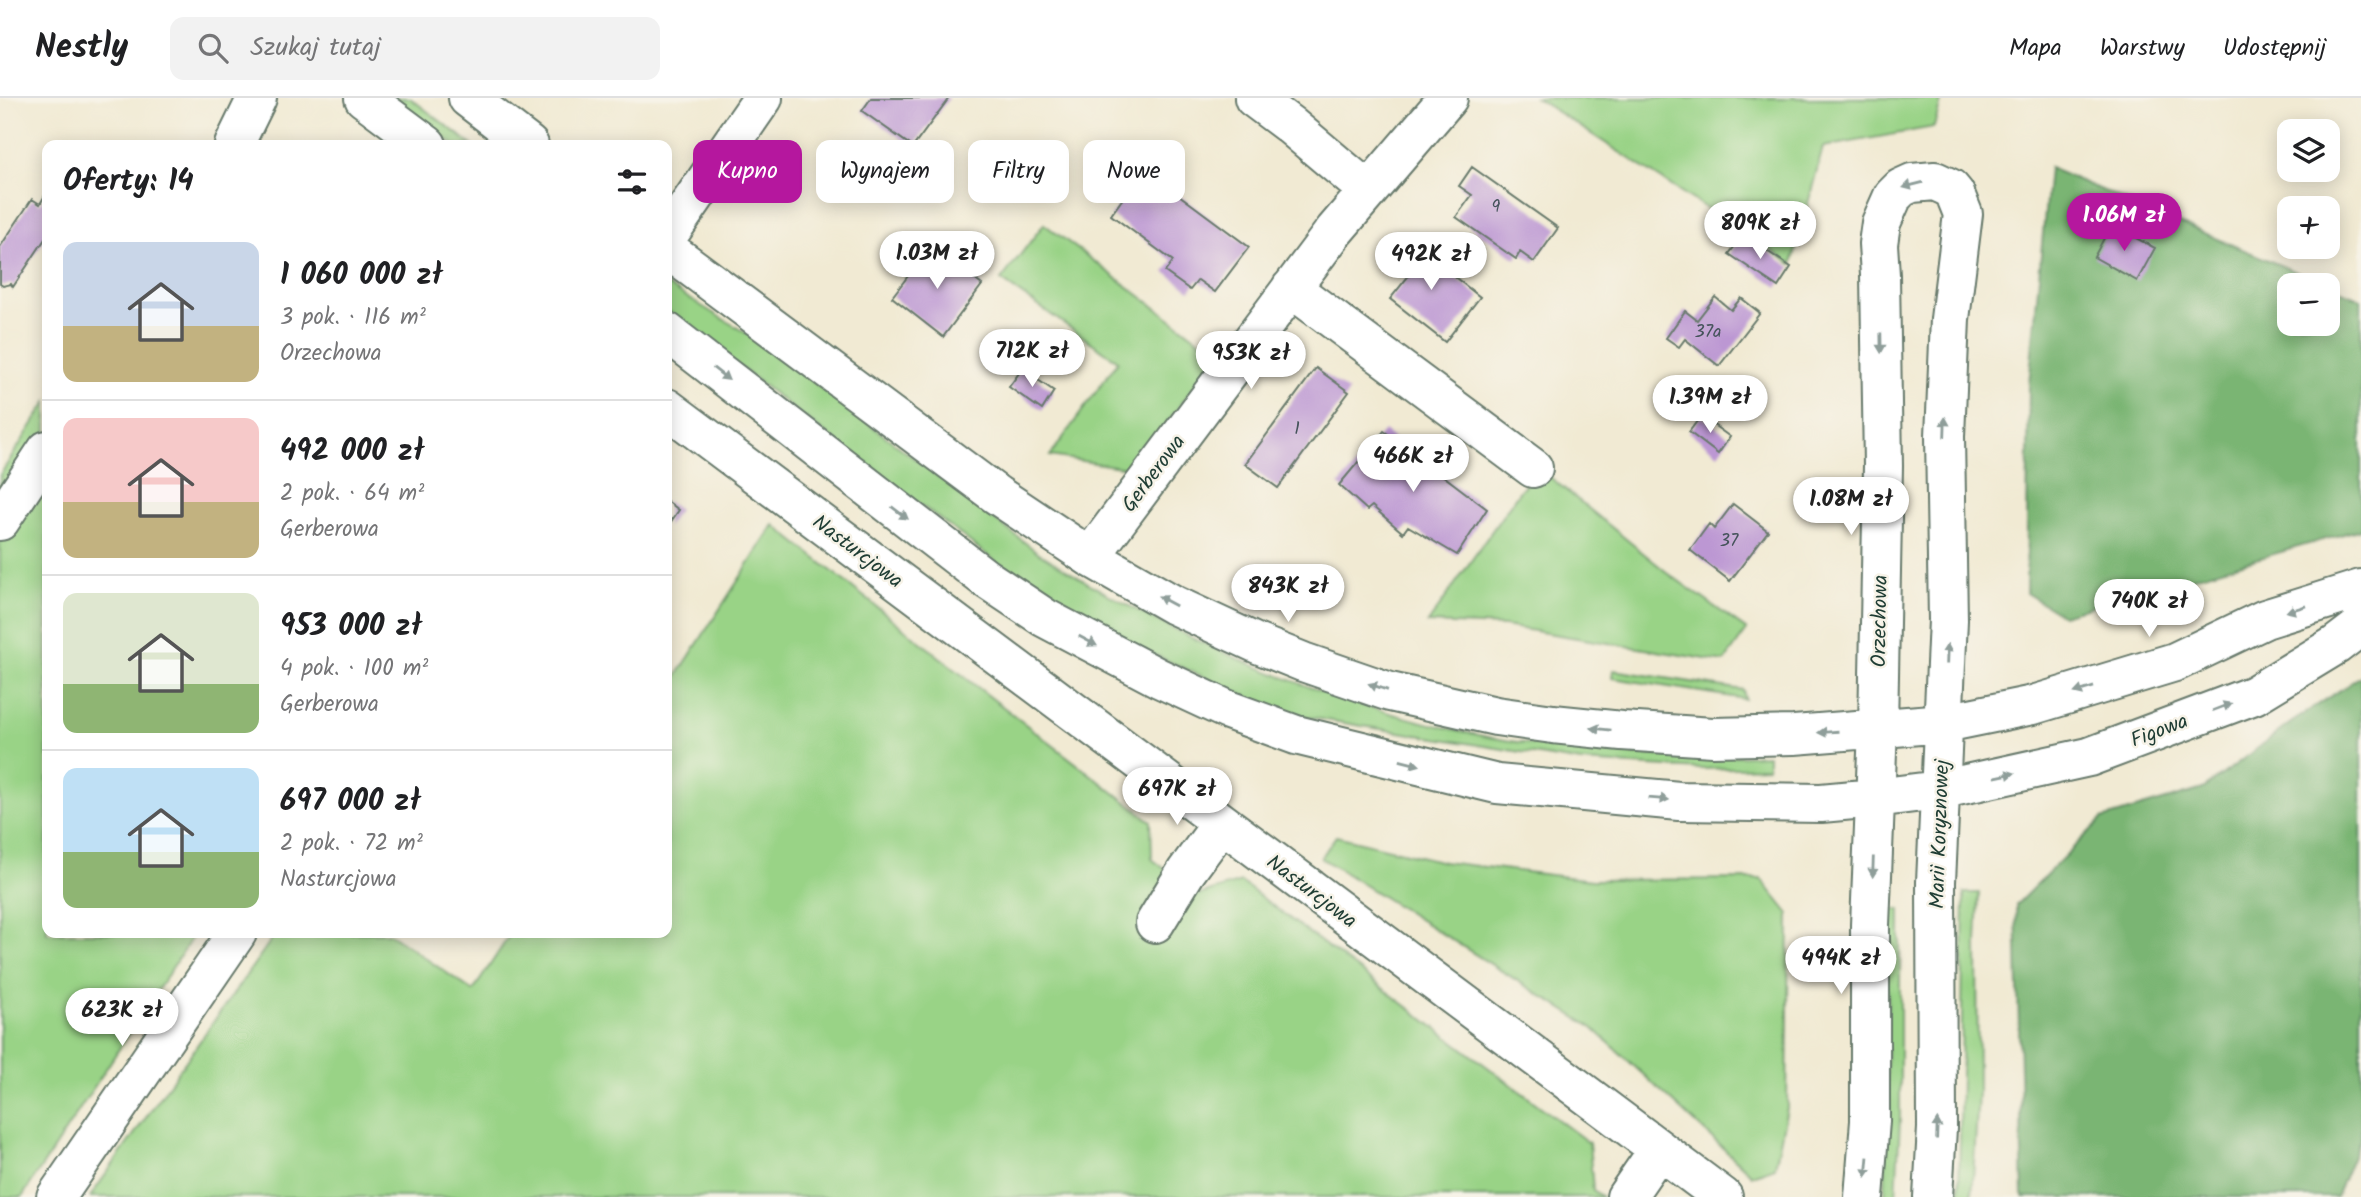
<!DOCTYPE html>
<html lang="pl">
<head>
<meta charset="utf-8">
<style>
	:root { --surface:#fff; --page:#f2f2f2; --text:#202124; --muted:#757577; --line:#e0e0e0; --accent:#b5179e }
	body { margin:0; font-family:Kalam,sans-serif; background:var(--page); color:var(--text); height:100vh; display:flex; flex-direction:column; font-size:26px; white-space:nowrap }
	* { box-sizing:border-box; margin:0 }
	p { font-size:23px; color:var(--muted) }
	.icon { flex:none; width:38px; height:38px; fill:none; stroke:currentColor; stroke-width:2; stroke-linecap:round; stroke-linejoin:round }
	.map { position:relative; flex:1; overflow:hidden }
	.side { position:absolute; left:42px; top:42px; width:630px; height:798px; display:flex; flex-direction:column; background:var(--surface); border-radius:14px; box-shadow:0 4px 18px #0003 }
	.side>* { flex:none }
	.banner { position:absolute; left:693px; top:42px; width:665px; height:63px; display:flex; gap:14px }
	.fabs { position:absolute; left:2277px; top:21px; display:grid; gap:14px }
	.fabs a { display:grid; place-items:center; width:63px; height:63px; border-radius:14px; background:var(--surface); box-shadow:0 4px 18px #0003; font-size:35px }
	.price { position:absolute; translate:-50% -60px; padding:0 16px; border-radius:24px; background:#fff; color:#222; font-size:23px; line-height:46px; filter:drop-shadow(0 2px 4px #0008) }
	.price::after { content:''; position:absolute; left:50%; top:42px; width:21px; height:16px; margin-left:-10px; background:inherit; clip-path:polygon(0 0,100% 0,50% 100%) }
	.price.on { background:var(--accent); color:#fff }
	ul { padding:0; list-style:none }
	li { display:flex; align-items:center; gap:21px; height:175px; padding:0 21px }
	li+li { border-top:2px solid var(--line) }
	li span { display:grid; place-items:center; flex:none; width:196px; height:140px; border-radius:14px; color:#555 }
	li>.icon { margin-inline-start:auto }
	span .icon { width:84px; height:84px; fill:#fffc; stroke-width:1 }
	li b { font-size:30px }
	h2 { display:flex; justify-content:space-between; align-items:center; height:84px; padding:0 21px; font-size:30px }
	.tag { padding:0 24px; border-radius:14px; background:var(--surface); box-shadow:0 4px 18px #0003; font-size:24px; line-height:63px }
	.tag.on { background:var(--accent); color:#fff }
	header { display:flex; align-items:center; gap:42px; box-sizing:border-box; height:98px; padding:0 35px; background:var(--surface); border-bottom:2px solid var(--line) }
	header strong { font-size:33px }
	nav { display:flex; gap:38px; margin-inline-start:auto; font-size:24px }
	.search { width:490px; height:63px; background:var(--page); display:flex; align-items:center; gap:18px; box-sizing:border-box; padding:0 24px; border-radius:14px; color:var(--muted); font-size:26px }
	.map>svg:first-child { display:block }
	.green { fill:#99d386; stroke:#5c885d; stroke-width:2 }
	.forest { fill:#7ab573; stroke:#4c7954; stroke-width:2; fill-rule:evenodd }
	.building { fill:#bc97d3 }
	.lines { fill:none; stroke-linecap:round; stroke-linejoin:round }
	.minor-casing { stroke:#687a6c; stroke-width:42 }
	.minor { stroke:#fff; stroke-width:38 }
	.oneway { fill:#8f9e9a }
	.labels { text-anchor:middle; stroke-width:5; stroke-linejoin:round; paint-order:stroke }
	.number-label { font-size:18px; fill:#46545c }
	.street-label { font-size:21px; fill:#1f3d34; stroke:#f7f3e8 }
</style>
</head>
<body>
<header>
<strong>Nestly</strong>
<div class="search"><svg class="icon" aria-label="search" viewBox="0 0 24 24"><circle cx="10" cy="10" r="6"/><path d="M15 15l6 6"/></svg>Szukaj tutaj</div>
<nav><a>Mapa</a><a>Warstwy</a><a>Udostępnij</a></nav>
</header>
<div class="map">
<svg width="2361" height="1099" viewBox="0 0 2361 1099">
	<rect width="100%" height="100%" fill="#f7f3e8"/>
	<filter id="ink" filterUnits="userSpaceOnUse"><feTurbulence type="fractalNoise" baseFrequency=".0143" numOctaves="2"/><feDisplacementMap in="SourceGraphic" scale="14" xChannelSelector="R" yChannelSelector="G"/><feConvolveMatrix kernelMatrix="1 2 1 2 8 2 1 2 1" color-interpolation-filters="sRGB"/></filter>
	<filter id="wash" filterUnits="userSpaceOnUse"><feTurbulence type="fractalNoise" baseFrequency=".00686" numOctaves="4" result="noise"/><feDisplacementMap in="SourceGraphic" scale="28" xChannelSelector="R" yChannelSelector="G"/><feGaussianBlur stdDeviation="1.57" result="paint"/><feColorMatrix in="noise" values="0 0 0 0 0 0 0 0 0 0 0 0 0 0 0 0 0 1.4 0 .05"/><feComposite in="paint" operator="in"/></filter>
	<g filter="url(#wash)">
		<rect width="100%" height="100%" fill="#f1ead3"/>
		<path class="green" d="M 392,0 L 410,0 L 472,47 L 454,47 Z
			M 1536,0 L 1942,0 L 1934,29 L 1823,49 L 1792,166 Z
			M 1044,126 L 1218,256 L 1133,371 L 1050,358 L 1118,263 L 1001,182 Z
			M 667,187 L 764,246 L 1036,453 C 1173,541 1324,605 1483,638 C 1574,656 1676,661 1768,657 L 1768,669 L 1701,671 L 1581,664 L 1283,615 L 1124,543 L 1031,490 L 800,316 L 667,212 Z
			M 47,304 L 47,835 L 195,835 L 22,1099 L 0,1099 L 0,377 Z
			M 1540,371 L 1669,476 L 1747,532 L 1724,564 L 1504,528 L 1428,525 L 1521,391 Z
			M 774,427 L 976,588 L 1151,723 L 1152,761 L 1199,797 L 1241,784 L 1589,1045 L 1593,1092 L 1602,1099 L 90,1099 L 276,835 L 389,835 L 473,893 L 511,835 L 667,835 L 667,593 Z
			M 1613,572 L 1743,592 L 1745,601 L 1612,580 Z
			M 1336,738 L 1444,764 L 1592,782 L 1761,781 L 1789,816 L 1787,1010 L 1775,1069 L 1752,1077 L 1593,930 L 1321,760 Z
			M 1964,795 L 1979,795 L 1977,845 L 1978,995 L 1972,1099 L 1959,1099 Z
			M 1889,811 L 1900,811 L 1900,1022 L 1896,1099 L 1885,1099 Z"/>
		<path class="forest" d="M 2049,70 L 2361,201 L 2361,431 L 2062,517 L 2026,495 L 2029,286 ZM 2289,187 L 2328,187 L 2328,226 L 2289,226 Z
			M 2361,578 L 2361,1038 L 2336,1099 L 2023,1099 L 2016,807 L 2102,721 L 2203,691 L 2292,624 Z"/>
		<g id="blocks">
			<path class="building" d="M 871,0 L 949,0 L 913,49 L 862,13 Z
				M 1472,69 L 1558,130 L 1534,164 L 1520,154 L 1516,161 L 1456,119 L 1472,97 L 1459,88 Z
				M 1144,71 L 1249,149 L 1215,194 L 1198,182 L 1190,192 L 1165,174 L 1173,163 L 1111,117 Z
				M 47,94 L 47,138 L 13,189 L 11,186 L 3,188 L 0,186 L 0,149 L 32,101 L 40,106 Z
				M 2111,127 L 2155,150 L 2137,183 L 2094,159 Z
				M 1743,137 L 1791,169 L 1778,189 L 1729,156 Z
				M 1405,140 L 1480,199 L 1445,244 L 1390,201 L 1411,175 L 1390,159 Z
				M 931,148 L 982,187 L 943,239 L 892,199 Z
				M 1715,199 L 1731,212 L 1741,200 L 1760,215 L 1719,268 L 1685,241 L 1679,249 L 1666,240 L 1685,213 L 1697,222 Z
				M 1316,270 L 1349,294 L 1278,390 L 1245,366 Z
				M 1022,271 L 1054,293 L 1042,312 L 1009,289 Z
				M 1701,318 L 1730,339 L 1718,356 L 1689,334 Z
				M 1384,333 L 1487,411 L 1457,457 L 1408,428 L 1403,435 L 1372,408 L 1367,412 L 1339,387 Z
				M 667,403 L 679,412 L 667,429 Z
				M 1733,406 L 1768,433 L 1730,483 L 1690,452 L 1709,426 L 1714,431 Z"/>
		</g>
	</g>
	<g filter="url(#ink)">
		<use href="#blocks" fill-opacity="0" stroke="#687a6c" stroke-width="2"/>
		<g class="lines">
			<g class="minor-casing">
				<path id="minor" d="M 364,0 L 427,47
					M 468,0 L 529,47
					M 1254,0 L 1290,27 L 1367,92
					M 234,47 L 257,0
					M 667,139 L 763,0
					M 667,151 L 997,397 L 1090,459 L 1174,507 L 1258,546 L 1303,564 L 1390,594 L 1496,618 L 1553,626 L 1622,633 L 1713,639 L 1794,637 L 1945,625 L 2033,607 L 2175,564 L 2265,521 L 2361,491
					M 1291,190 L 1533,370
					M 667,234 L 985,480 L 1045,520 L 1159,580 L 1228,612 L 1296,637 L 1497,686 L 1679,703 L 1821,705 L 1875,700 L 1939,692 L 2089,659 L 2254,597 L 2336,547 L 2361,528
					M 667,310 L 1723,1099
					M 0,423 L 47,352
					M 1090,459 L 1335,132 L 1448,0
					M 1155,825 L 1186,774 L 1222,725
					M 56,1099 L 237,835
					M 1626,1099 L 1659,1051
					M 1864,1099 L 1870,1023 L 1870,827 L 1878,630 L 1883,368 L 1880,177 L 1878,146 L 1881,125 L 1893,98 L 1901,90 L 1912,85 L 1935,83 L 1950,90 L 1955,96 L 1963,116 L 1950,221 L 1945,338 L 1948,522 L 1936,784 L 1937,1030 L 1933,1099"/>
			</g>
			<use href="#minor" class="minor"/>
		</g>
		<defs><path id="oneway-solid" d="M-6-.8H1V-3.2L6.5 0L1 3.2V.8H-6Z" transform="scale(1.75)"/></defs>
		<g class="oneway">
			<use href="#oneway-solid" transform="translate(1913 87) rotate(165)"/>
			<use href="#oneway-solid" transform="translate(1881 245) rotate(89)"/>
			<use href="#oneway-solid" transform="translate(721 276) rotate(38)"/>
			<use href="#oneway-solid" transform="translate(1945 329) rotate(-88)"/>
			<use href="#oneway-solid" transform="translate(900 415) rotate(37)"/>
			<use href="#oneway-solid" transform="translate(1167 503) rotate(-151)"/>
			<use href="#oneway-solid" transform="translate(2296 511) rotate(163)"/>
			<use href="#oneway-solid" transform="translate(1088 543) rotate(28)"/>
			<use href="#oneway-solid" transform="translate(1947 556) rotate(-88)"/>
			<use href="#oneway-solid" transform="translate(1378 589) rotate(-161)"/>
			<use href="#oneway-solid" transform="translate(2084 592) rotate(163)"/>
			<use href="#oneway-solid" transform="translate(2222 609) rotate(-21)"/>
			<use href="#oneway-solid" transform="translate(1601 631) rotate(-174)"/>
			<use href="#oneway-solid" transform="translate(1828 634) rotate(176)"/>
			<use href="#oneway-solid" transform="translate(1410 665) rotate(14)"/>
			<use href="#oneway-solid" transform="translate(2005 677) rotate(-12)"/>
			<use href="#oneway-solid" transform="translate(1659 701) rotate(5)"/>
			<use href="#oneway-solid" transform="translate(1873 769) rotate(92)"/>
			<use href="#oneway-solid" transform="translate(1937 1031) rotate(-88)"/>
			<use href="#oneway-solid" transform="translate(1867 1069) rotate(95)"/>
		</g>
	</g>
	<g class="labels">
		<g class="number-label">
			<text x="1496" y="114">9</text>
			<text x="1708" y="239">37a</text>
			<text x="1297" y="336">1</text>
			<text x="1729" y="448">37</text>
		</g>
		<g class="street-label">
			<text transform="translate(1153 375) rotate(-53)" y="7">Gerberowa</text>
			<text transform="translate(858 453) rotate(37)" y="7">Nasturcjowa</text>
			<text transform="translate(1879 523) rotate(-89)" y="7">Orzechowa</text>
			<text transform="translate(2159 632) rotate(-21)" y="7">Figowa</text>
			<text transform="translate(1939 736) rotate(-88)" y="7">Marii Koryznowej</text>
			<text transform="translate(1312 793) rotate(37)" y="7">Nasturcjowa</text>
		</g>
	</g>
</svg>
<div class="fabs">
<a><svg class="icon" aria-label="layers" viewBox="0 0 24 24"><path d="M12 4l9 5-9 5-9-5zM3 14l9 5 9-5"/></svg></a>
<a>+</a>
<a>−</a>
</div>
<b class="price on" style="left:2124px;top:155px">1.06M zł</b>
<b class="price" style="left:1760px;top:163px">809K zł</b>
<b class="price" style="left:937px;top:193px">1.03M zł</b>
<b class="price" style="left:1431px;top:194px">492K zł</b>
<b class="price" style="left:1032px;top:291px">712K zł</b>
<b class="price" style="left:1251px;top:293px">953K zł</b>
<b class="price" style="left:1710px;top:337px">1.39M zł</b>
<b class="price" style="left:1413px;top:396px">466K zł</b>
<b class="price" style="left:1851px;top:439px">1.08M zł</b>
<b class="price" style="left:1288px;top:526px">843K zł</b>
<b class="price" style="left:2149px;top:541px">740K zł</b>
<b class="price" style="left:1177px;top:729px">697K zł</b>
<b class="price" style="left:1841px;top:898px">494K zł</b>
<b class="price" style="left:122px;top:950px">623K zł</b>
<div class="banner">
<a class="tag on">Kupno</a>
<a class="tag">Wynajem</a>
<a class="tag">Filtry</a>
<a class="tag">Nowe</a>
</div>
<section class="side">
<h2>Oferty: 14<svg class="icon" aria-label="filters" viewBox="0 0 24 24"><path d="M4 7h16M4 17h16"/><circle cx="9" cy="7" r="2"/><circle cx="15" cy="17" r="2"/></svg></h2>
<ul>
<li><span style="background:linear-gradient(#c9d6e8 60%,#c2b280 0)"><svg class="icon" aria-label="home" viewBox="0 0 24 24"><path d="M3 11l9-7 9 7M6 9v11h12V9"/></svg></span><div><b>1 060 000 zł</b><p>3 pok. · 116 m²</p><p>Orzechowa</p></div></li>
<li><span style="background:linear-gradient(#f6c9c9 60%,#c2b280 0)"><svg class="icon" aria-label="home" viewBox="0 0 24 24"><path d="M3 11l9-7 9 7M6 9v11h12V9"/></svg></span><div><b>492 000 zł</b><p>2 pok. · 64 m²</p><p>Gerberowa</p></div></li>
<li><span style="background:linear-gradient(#dfe7d0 65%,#8fb573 0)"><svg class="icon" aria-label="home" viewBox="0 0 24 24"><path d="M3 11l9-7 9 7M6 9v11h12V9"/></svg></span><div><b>953 000 zł</b><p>4 pok. · 100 m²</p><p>Gerberowa</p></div></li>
<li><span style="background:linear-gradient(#bfe0f5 60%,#8fb573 0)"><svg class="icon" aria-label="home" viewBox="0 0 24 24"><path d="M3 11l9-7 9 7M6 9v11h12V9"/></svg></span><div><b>697 000 zł</b><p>2 pok. · 72 m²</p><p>Nasturcjowa</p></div></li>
</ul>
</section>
</div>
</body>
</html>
